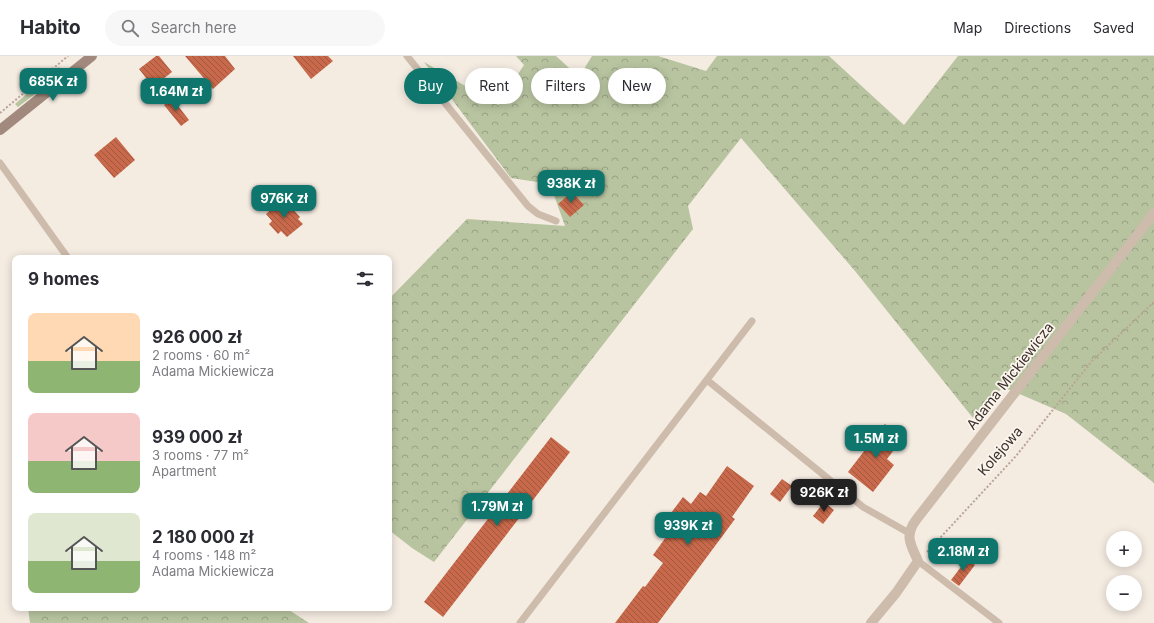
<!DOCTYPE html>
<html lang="en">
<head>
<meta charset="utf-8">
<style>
	:root { --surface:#fff; --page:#f7f7f7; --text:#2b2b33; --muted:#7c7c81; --line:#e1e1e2; --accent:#0f766e }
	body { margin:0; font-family:Inter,sans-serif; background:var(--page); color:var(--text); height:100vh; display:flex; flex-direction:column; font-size:15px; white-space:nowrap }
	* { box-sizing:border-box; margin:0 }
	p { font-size:13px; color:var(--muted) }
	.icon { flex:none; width:22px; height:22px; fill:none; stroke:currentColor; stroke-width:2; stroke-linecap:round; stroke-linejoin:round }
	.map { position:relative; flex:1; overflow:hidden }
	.details { position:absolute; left:12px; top:199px; width:380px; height:356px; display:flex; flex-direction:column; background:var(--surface); border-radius:8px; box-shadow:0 2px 10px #0003 }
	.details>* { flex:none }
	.guide { position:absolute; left:404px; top:12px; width:380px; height:36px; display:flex; gap:8px }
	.buttons { position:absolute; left:1106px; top:475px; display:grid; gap:8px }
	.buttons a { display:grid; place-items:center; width:36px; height:36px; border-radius:50%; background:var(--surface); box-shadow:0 2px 10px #0003; font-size:20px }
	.price { position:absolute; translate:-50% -34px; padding:0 9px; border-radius:8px; background:var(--accent); color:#fff; font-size:13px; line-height:26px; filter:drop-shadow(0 1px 2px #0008) }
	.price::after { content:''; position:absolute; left:50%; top:24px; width:12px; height:9px; margin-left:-6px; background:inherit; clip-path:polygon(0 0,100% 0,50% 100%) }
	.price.on { background:#222; color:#fff }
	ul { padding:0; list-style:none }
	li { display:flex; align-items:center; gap:12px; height:100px; padding:0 16px }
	li span { display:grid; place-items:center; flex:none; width:112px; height:80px; border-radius:8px; color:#555 }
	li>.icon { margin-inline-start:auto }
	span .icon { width:48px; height:48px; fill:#fffc; stroke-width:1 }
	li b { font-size:17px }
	h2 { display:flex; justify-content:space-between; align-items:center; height:48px; padding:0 16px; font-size:17px }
	.tag { padding:0 14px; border-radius:18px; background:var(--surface); box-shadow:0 2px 10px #0003; font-size:14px; line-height:36px }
	.tag.on { background:var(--accent); color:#fff }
	header { display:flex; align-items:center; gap:24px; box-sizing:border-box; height:56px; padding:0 20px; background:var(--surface); border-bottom:1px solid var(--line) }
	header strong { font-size:19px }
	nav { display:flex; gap:22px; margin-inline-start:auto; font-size:14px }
	.search { width:280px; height:36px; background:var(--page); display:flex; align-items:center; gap:10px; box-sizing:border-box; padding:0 14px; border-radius:22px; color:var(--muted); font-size:15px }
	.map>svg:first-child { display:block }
	.grass { fill:url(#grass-tufts) }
	.forest { fill:url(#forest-crowns) }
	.building { fill:url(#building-back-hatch) }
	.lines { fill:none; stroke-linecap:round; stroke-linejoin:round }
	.path { stroke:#b9a596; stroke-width:2; stroke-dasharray:2 2; stroke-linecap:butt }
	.service { stroke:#cdbbac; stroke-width:7 }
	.minor { stroke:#cdbbac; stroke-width:10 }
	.secondary { stroke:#a18a7d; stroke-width:10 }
	.labels { text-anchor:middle; stroke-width:3.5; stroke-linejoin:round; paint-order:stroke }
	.street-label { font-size:14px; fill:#3b302b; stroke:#fbf5ee }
</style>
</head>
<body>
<header>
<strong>Habito</strong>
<div class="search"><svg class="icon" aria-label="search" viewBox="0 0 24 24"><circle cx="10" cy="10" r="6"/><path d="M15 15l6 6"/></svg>Search here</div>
<nav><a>Map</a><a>Directions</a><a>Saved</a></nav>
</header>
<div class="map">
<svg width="1154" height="567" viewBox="0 0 1154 567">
	<defs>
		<pattern id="grass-tufts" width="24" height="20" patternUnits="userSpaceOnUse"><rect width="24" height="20" fill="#b8c4a0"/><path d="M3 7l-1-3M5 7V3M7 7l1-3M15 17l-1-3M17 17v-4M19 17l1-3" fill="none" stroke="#97a083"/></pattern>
		<pattern id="forest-crowns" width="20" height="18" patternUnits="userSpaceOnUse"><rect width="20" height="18" fill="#b8c4a0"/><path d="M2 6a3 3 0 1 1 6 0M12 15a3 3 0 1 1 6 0" fill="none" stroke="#97a083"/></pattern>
		<pattern id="building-back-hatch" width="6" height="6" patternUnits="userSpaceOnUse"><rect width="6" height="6" fill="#c8694b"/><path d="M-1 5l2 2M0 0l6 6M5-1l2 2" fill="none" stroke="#a4573f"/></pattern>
	</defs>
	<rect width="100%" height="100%" fill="#f4ebe1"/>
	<path class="grass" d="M 59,11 L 62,16 L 46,27 L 43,24 Z
		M 36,30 L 40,34 L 18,51 L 15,48 Z"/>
	<path class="forest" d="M 516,0 L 556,0 L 579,21 L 592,0 L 658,0 L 706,15 L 717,0 L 829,0 L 904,69 L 958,0 L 1154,0 L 1154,427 L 1066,358 L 1003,331 L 973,362 L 855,215 L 741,82 L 688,150 L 693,173 L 434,506 L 412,492 L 389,474 L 389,243 L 467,163 L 565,170 L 550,128 L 511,122 L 424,6 L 498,49 L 524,9 Z
		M 28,552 L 286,552 L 309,567 L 30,567 Z"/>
	<path class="building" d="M 156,0 L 159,0 L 172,16 L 153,31 L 139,13 Z
		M 185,0 L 225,0 L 235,13 L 213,33 Z
		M 293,0 L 328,0 L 333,5 L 311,23 Z
		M 172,42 L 189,64 L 181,70 L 164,49 Z
		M 116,81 L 135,104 L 114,122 L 94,99 Z
		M 572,136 L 584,149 L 570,161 L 558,148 Z
		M 282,144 L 286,149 L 287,147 L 300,161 L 298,163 L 303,168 L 287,181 L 281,175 L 278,178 L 269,168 L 272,165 L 266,158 Z
		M 885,368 L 903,382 L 887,403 L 894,409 L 873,436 L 848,416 Z
		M 551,381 L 570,396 L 443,561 L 424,546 Z
		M 727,410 L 754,430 L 732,461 L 735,463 L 658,567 L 615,567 L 643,530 L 645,531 L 663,507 L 653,499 L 676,467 L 668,461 L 683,441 L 691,448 L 700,436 L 706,440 Z
		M 782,423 L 792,430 L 780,446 L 770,438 Z
		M 824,446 L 834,454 L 823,468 L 813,460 Z
		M 967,503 L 975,509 L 959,530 L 951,524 Z"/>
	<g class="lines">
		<path class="path" d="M 0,57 L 68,0
			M 927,496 L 1016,400 L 1092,305 L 1154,246"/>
		<path class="service" d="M 407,0 L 528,150 L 538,158 L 556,165
			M 0,107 L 68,202
			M 707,324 L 863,451 L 909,477
			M 918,505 L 999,567
			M 520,567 L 752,265"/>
		<path class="minor" d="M 871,567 L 896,537 L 918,505 C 911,489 904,480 916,464 L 1154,157"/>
		<path class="secondary" d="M 0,74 L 92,0"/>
	</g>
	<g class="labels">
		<g class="street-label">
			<text transform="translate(1010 320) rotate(-52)" y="5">Adama Mickiewicza</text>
			<text transform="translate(1000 395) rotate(-49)" y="5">Kolejowa</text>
		</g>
	</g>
</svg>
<div class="buttons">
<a>+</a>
<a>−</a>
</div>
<b class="price" style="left:53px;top:46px">685K zł</b>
<b class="price" style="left:176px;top:56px">1.64M zł</b>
<b class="price" style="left:571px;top:148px">938K zł</b>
<b class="price" style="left:284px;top:163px">976K zł</b>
<b class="price" style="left:876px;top:403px">1.5M zł</b>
<b class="price on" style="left:824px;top:457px">926K zł</b>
<b class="price" style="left:497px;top:471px">1.79M zł</b>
<b class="price" style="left:688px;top:490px">939K zł</b>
<b class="price" style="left:963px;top:516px">2.18M zł</b>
<div class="guide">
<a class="tag on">Buy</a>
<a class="tag">Rent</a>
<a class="tag">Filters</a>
<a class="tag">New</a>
</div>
<section class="details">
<h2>9 homes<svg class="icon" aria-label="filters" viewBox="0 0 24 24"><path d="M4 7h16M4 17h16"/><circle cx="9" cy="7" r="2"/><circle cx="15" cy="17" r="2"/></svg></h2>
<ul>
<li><span style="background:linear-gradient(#ffd9b3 60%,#8fb573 0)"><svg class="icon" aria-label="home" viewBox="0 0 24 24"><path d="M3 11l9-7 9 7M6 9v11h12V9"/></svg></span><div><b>926 000 zł</b><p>2 rooms · 60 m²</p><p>Adama Mickiewicza</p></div></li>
<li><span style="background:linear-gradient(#f6c9c9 60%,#8fb573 0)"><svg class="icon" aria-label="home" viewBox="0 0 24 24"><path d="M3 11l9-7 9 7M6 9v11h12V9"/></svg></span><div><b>939 000 zł</b><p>3 rooms · 77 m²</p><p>Apartment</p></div></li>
<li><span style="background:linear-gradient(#dfe7d0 60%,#8fb573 0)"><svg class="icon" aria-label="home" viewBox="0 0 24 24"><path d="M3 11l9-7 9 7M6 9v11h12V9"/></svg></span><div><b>2 180 000 zł</b><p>4 rooms · 148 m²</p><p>Adama Mickiewicza</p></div></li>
</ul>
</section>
</div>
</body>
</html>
